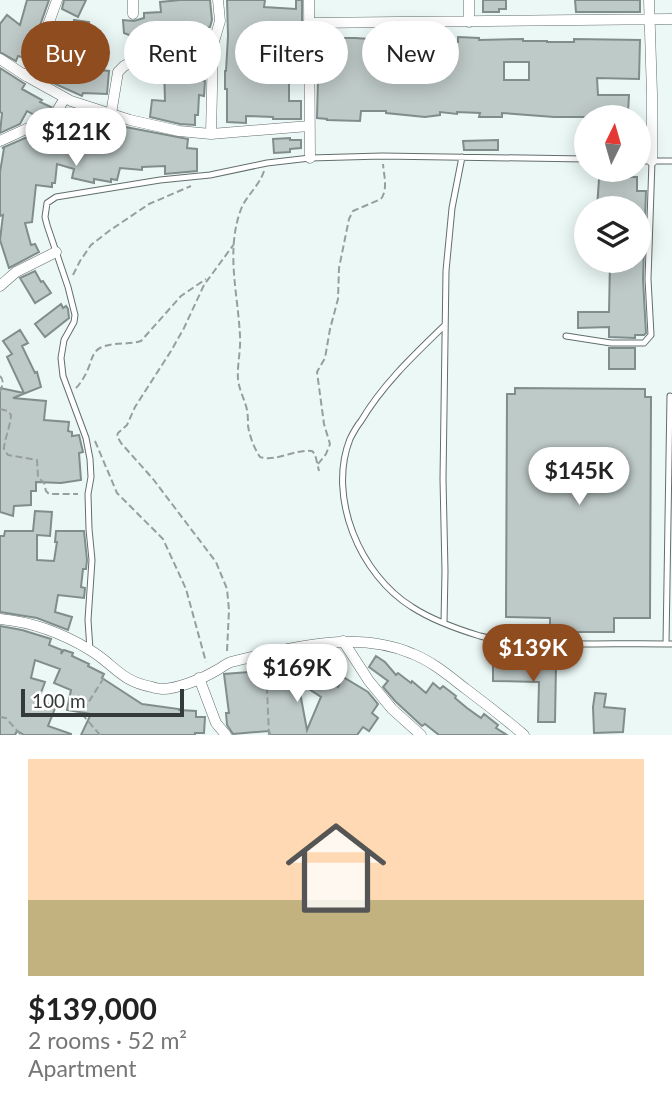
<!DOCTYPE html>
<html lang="en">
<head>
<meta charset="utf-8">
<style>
	:root { --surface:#fff; --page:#f2f2f2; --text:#222; --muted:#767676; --accent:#8f4c1e }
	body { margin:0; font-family:Lato,sans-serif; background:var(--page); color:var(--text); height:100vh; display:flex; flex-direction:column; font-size:26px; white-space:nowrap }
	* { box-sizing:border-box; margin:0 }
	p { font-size:23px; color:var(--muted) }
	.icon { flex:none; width:38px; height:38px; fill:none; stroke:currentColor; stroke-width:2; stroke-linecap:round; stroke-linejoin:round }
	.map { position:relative; height:735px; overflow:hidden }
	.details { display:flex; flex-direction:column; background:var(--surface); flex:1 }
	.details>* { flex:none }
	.hud { position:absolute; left:21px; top:21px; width:630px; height:63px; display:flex; gap:14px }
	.needle { width:46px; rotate:5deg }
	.tools { position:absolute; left:574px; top:105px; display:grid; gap:14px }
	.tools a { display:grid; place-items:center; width:77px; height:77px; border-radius:50%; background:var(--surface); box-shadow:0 4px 18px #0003; font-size:35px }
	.scale { position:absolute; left:21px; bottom:18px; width:163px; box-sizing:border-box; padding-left:7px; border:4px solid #343a39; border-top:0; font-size:19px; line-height:24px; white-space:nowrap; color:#343a39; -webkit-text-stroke:5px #fff; paint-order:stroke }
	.price { position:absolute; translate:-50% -60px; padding:0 16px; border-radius:24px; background:#fff; color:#222; font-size:23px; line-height:46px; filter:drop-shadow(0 2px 4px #0008) }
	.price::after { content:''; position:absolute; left:50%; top:42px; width:21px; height:16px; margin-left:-10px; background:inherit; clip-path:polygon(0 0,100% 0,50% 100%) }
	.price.active { background:var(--accent); color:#fff }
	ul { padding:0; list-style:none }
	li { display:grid; align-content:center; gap:14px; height:371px; padding:0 28px }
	li span { display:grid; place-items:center; height:217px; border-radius:0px; color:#555 }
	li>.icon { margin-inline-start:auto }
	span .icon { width:126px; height:126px; fill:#fffc; stroke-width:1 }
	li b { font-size:30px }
	.chip { padding:0 24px; border-radius:32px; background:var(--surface); box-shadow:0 4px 18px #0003; font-size:24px; line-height:63px }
	.chip.active { background:var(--accent); color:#fff }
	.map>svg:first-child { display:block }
	.building { fill:#becac8; stroke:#818d8b; stroke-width:2; fill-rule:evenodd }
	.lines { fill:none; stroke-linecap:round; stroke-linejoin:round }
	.lane-casing { stroke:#636e6c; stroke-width:7 }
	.street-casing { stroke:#636e6c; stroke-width:11 }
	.path { stroke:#969f9e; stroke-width:2; stroke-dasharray:7 3.5; stroke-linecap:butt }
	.lane { stroke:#fff; stroke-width:5 }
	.street { stroke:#fff; stroke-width:10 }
</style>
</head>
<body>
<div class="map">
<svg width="672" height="735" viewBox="0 0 672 735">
	<rect width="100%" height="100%" fill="#ebf8f6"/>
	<path class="building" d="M 27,0 L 49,0 L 28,59 L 18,56 L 16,61 L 0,52 L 0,24 L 7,15 L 20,25 Z
		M 64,0 L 86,0 L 78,17 L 62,9 Z
		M 180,0 L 210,0 L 212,20 L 210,27 L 183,35 L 183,38 L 161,39 L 160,32 L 129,35 L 124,33 L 123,20 L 134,21 L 144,18 L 144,13 L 161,12 L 160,2 Z
		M 227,0 L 265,0 L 264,7 L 296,9 L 296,0 L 302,0 L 302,83 L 289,82 L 289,101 L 301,101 L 301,119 L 273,119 L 273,117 L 246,116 L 246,123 L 227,122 L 227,89 L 225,89 L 225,71 L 226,71 L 228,36 Z
		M 483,0 L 506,0 L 506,9 L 499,9 L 499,12 L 483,12 Z
		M 575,0 L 640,0 L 640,12 L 576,12 Z
		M 74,20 L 89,22 L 87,34 L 101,33 L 102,51 L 91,52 L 90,69 L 109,71 L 107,94 L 83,93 L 82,96 L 53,83 L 57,73 L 40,68 L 51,37 L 51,43 L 69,48 Z
		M 458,37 L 479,38 L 479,40 L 523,39 L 523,41 L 547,41 L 547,42 L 574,42 L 574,39 L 640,40 L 639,79 L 597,78 L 598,95 L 629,95 L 628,113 L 616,112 L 616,117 L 554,117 L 502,113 L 502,117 L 479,117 L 480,113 L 457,112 L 457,114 L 440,112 L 440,115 L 425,117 L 386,113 L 386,111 L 361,111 L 360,121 L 327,120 L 327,119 L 317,118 L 319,40 L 342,41 L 342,38 L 355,38 L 385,40 L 384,47 L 387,48 L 386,66 L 417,67 L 416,41 L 458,42 ZM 504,62 L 529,62 L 529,80 L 504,80 Z
		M 166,53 L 197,53 L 195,79 L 205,81 L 204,96 L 199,95 L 198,115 L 195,115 L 195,125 L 180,124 L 150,117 L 152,100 L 165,101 L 164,68 L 145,67 L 145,60 L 148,56 Z
		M 0,68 L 25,84 L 22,89 L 42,100 L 40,102 L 51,107 L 46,112 L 36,116 L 27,111 L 20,124 L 0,133 L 2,113 L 0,112 Z
		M 65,113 L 97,120 L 95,127 L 114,131 L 115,125 L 188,139 L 187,148 L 197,149 L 197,171 L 165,174 L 165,166 L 142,167 L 142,170 L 120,168 L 117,180 L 111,179 L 111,182 L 94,179 L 94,183 L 72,178 L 74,169 L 57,164 L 55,183 L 52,183 L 52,187 L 36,185 L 32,222 L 25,223 L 31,245 L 35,244 L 39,252 L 9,268 L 0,240 L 3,215 L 0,216 L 0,172 L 4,148 L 2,148 L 32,135 L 38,136 L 40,131 L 55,124 Z
		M 290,138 L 290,140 L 301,140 L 301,148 L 290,149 L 290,152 L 274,153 L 273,139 Z
		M 498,140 L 498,150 L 464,150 L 463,141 Z
		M 613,177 L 637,177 L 637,191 L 646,191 L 643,279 L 646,333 L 644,335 L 635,335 L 635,338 L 609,337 L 609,327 L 578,328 L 578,312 L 609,312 L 610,261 L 639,261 L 639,208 L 597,208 L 599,179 L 613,179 Z
		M 35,271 L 41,282 L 43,281 L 51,293 L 35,303 L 20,278 Z
		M 61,304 L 63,308 L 66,306 L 68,309 L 69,318 L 45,337 L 35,324 Z
		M 20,330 L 28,343 L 22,346 L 35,373 L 37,372 L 41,387 L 13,398 L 46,401 L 44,420 L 69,422 L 68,431 L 72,432 L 72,436 L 79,435 L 83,452 L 79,453 L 81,480 L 61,483 L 36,482 L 36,491 L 31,491 L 31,505 L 14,506 L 13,516 L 0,512 L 0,388 L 24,393 L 7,357 L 12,354 L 3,341 Z
		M 609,348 L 635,348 L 635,369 L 609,369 Z
		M 515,388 L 645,389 L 645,397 L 651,397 L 650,618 L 614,618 L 614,632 L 550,632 L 550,618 L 506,617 L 507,394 L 515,394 Z
		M 35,511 L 52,512 L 50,536 L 37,535 L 37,560 L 54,561 L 57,542 L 55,542 L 56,531 L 84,531 L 87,560 L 86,569 L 83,569 L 81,587 L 85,588 L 84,598 L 58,595 L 55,612 L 72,617 L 68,630 L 37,618 L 0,612 L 0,536 L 4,536 L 5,531 L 33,531 Z
		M 0,626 L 22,630 L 51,639 L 49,645 L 62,650 L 61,654 L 64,650 L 73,653 L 72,656 L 89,664 L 88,666 L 104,674 L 102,678 L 142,704 L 179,709 L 179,710 L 196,711 L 196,717 L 205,717 L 204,733 L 195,733 L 195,735 L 81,735 L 91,714 L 67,710 L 71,690 L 54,683 L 60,669 L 35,660 L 31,678 L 45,682 L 38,701 L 56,706 L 48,726 L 71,734 L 71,735 L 24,735 L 17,731 L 15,735 L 0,735 Z
		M 376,656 L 385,662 L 396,675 L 398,673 L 411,683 L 412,681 L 426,693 L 433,683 L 440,689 L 443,686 L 456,696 L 455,698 L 467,708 L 481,718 L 484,714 L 498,725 L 496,728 L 507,735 L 439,735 L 425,724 L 422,726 L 395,701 L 383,687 L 388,681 L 369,667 Z
		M 304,661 L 317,663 L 317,672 L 338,687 L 343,677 L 368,692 L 378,704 L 372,713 L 378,718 L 369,731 L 363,727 L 357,735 L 270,735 L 269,731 L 233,734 L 227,725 L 226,713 L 229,713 L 224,674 L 263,671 L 263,675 L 278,674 L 278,677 L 302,675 ZM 298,682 L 321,697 L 307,730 Z
		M 493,663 L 556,664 L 555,722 L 538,722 L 539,682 L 493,681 Z
		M 595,693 L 606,694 L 604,707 L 625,709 L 623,732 L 594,733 L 593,707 Z"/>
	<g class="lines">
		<g class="lane-casing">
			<path id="lane" d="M 639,161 L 672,161
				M 445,325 C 414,355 383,384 361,421 C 357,426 353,433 350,439 C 327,497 360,575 412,607 C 432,620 457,629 480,636 C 499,641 520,642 539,643 C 583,645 628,643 672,644
				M 566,336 L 611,343 L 644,343 L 651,335 L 648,279 L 652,161
				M 444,623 L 445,571 L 443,479 L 446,271 L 452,208 L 462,157
				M 666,644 L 670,396
				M 90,650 L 88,620 L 92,560 L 89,529 L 88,494 L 91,477 L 90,459 L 86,438 L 63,376 L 61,358 L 64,340 L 74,322 L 75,315 L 68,287 L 47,225 L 45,217 L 47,203 L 56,197 L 160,180 L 210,175 L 267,163 L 310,158 L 382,156 L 586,159"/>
		</g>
		<g class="street-casing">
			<path id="street" d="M 309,0 L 310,158
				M 469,0 L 469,22
				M 649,0 L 652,94 L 652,161
				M 133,14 L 133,0
				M 308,23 L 672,19
				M 0,59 L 26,76 L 71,101 L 130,120 L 179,131 L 211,134 L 309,126
				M 26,76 L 34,64 L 57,0
				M 111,114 L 118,72 L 124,66 L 136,60 L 144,49 L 165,46 L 213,45
				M 211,134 L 213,45 L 220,21 L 218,0
				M 0,141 L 50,118 L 57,111 L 65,98
				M 0,286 L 16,272 L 56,252
				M 0,619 C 32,622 62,633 90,650 C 115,665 120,681 152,687 C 154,688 161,689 162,689 C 178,689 204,678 217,670 C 223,667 225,664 231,662 C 290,648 355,629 413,654 C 433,662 449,676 466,689 C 486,704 505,719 524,735
				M 343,641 L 369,681 L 392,709 L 421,735
				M 199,678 L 216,723 L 226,735"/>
		</g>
		<path class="path" d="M 264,171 C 259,187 245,196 240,212 C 226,253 238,294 240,336 C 241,350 237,365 238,379 C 239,390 245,400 247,410 C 248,415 248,421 248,426 C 250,437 254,448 260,457 C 276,462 295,449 312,451 L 315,454 L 319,471
			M 73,275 L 80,261 L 91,245 L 109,231 L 149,204 L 191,186
			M 0,376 C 5,381 2,386 0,392
			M 76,388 C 81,383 85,376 88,369 C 92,360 92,351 102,347 C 115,342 128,345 141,341 L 181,296 L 206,279
			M 0,409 L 8,411 L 11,415 C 11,424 3,444 4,450 C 5,452 7,453 8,455 L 37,460 L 38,477 L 44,483 L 46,491 L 49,494 L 78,494
			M 95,441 L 117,493 L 163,539 L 186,589 L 206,662
			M 318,464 L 326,454 L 330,444 L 324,424 L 317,372 L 325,358 L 330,329 L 338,299 L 339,268 L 349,219 L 353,211 L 381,199 C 388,189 384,176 383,164
			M 227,651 L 229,610 L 227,589 L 216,562 L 153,479 L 121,443 L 117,436 L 118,433 L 127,425 L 135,407 L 171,351 L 184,328 L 204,285 L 234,244
			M 264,666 L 267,689 L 269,735
			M 0,717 L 6,718 L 21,735
			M 100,735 L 82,714 L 83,711 L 105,676"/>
		<use href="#lane" class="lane"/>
		<use href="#street" class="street"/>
	</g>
</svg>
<div class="tools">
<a><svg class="needle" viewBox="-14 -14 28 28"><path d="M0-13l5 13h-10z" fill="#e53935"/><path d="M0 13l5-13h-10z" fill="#767676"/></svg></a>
<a><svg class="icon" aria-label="layers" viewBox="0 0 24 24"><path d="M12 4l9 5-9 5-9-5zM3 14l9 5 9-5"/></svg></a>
</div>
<div class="scale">100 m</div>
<b class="price" style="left:76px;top:168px">$121K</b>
<b class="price" style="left:579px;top:507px">$145K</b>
<b class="price active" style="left:533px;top:684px">$139K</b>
<b class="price" style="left:297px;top:704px">$169K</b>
<div class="hud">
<a class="chip active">Buy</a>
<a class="chip">Rent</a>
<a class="chip">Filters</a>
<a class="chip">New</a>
</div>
</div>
<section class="details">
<ul>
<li><span style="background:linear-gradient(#ffd9b3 65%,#c2b280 0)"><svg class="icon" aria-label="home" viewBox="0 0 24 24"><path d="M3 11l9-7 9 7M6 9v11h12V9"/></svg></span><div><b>$139,000</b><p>2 rooms · 52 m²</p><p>Apartment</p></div></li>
</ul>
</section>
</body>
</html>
